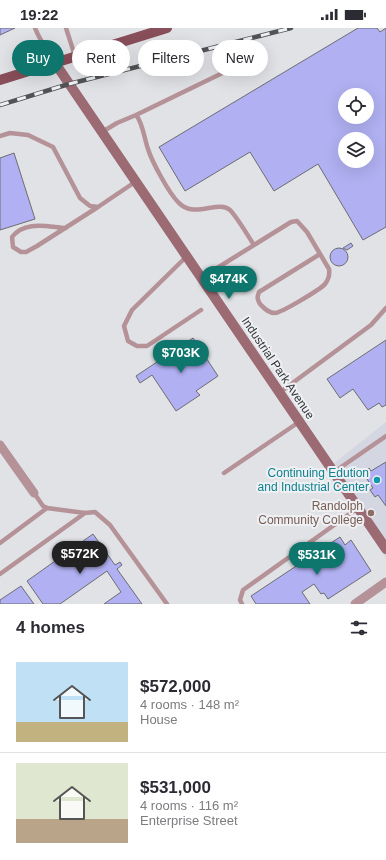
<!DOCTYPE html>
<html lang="en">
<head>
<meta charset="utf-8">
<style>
	:root { --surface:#fff; --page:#f7f7f7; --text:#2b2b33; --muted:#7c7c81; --line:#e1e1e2; --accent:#0f766e }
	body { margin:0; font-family:Helvetica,sans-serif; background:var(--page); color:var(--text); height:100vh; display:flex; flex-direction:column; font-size:15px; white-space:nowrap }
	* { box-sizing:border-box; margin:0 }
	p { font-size:13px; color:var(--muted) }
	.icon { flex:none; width:22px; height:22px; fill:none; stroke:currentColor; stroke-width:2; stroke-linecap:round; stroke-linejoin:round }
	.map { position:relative; height:576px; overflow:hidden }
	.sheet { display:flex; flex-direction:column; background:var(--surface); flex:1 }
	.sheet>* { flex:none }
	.guide { position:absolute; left:12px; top:12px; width:362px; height:36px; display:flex; gap:8px }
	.controls { position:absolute; left:338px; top:60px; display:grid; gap:8px }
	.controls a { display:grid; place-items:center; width:36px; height:36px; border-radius:50%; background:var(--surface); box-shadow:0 4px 16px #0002; font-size:20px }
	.price { position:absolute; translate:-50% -34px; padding:0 9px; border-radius:14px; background:var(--accent); color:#fff; font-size:13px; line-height:26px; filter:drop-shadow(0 1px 2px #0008) }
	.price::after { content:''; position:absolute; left:50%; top:24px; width:12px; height:9px; margin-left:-6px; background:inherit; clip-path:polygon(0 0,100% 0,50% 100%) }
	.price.active { background:#222; color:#fff }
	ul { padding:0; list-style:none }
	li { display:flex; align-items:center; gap:12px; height:100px; padding:0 16px }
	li+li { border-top:1px solid var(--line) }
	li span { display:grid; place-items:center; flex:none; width:112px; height:80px; border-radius:0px; color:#555 }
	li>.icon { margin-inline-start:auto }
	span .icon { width:48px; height:48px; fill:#fffc; stroke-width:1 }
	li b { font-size:17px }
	h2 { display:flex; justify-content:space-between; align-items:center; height:48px; padding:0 16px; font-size:17px }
	.tag { padding:0 14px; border-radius:18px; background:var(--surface); box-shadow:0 4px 16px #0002; font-size:14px; line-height:36px }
	.tag.active { background:var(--accent); color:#fff }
	.status { display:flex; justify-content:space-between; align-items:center; height:28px; padding:0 20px; background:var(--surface); direction:ltr }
	.status svg { height:11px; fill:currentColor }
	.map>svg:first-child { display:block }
	.built { fill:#d4d6e1 }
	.building { fill:#b0b0f2; stroke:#6d6d71; fill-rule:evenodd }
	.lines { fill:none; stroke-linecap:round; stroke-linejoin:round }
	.lane { stroke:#b49297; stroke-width:4.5 }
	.street { stroke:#b49297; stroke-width:9 }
	.secondary { stroke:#9b6a73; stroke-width:10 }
	.primary { stroke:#884e59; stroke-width:10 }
	.rail-casing { stroke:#525355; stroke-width:4.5 }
	.rail { stroke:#eff0f3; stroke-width:3; stroke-dasharray:9; stroke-linecap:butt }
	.culture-dot { fill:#0f9aa8; stroke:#eff0f3; stroke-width:1.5 }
	.education-dot { fill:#8d6e63; stroke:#eff0f3; stroke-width:1.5 }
	.labels { text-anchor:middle; stroke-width:4; stroke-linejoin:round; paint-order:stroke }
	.street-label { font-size:12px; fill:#353537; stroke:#eff0f3 }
	.culture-label { font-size:12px; fill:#0d838f; stroke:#eff0f3; text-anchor:end }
	.education-label { font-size:12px; fill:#785e54; stroke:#eff0f3; text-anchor:end }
</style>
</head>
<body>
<div class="status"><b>19:22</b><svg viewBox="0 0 49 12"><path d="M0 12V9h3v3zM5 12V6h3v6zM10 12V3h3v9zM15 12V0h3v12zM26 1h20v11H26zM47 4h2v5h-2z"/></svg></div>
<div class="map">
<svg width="386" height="576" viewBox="0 0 386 576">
	<rect width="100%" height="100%" fill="#e1e2e6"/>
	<path class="built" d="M 386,394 L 386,530 L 327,441 Z"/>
	<path class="building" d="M 0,0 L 15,0 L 0,7 Z
		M 358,0 L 377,0 L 380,4 L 386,0 L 386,199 L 363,212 L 318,136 L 274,163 L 250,124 L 185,163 L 159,119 ZM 345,67 L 367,67 L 367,89 L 345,89 ZM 345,111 L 367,111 L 367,133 L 345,133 Z
		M 14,125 L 35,191 L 0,202 L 0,130 Z
		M 351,215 L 353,218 L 347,222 L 343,220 Z
		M330 229a9 9 0 1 1 18 0a9 9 0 1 1-18 0Z
		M 193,310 L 218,348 L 196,363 L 200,367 L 176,383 L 152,347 L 140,355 L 136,348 Z
		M 386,312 L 386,377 L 382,379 L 379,375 L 368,382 L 353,361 L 340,370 L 327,351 Z
		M 386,434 L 386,478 L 378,467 L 375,469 L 370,462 L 373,460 L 363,445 L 369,440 L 371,443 Z
		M 93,506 L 115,537 L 120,534 L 122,537 L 117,541 L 142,576 L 104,576 L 121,564 L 107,543 L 60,576 L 43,576 L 27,553 Z
		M 340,509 L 345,517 L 351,512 L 371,543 L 328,571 L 324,565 L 321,566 L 314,556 L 302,564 L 310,576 L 256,576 L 251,568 Z
		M 21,558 L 34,576 L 0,576 L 0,572 Z"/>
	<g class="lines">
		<path class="lane" d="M 35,0 C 40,13 48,23 55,35
			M 66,0 L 75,28
			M 136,87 L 239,37
			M 102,104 L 117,95 L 136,87 C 143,95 144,110 148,121 C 152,134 169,165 178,174 C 194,192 218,171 230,182 C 237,189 248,208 254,217
			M 0,108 L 10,105 L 28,107 L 53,119 L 80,170 L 90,178 L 98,179 L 135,154
			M 66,200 C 48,199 25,192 12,209 L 13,219 L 21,224 L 26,224 L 37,218 L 98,179
			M 186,229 L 132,282 L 124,298 L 128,313 L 137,318 L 147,318 L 201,282
			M 201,250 L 291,194 L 297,193 L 307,204 L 329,241 C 330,247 329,251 325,256 C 321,261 281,285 275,285 C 268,285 264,280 260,276 C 257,271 257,269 259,264 L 320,226
			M 279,365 L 371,297 L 386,280
			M 334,444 L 386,408
			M 224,445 L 299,394
			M 34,465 L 43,478 L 47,480 L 85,485 L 95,484 L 110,497 L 167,576
			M 0,515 L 47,480
			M 0,546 L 85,485
			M 242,576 L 240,572 L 243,562 L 358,480"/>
		<path class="street" d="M 0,417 L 34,465
			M 355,576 L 386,554"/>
		<path class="secondary" d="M 55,35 L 386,521"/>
		<path class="primary" d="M 0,52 L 167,0"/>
		<g class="rail-casing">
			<path id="rail" d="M 0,77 L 69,56 L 291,0"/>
		</g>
		<use href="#rail" class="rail"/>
	</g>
	<circle class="culture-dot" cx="377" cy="452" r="4"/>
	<circle class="education-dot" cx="371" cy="485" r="4"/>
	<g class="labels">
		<g class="street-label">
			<text transform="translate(278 340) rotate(56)" y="4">Industrial Park Avenue</text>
		</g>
		<g class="culture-label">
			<text x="369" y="449">Continuing Edution<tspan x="369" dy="14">and Industrial Center</tspan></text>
		</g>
		<g class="education-label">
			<text x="363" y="482">Randolph<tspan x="363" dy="14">Community College</tspan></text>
		</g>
	</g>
</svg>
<div class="controls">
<a><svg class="icon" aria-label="locate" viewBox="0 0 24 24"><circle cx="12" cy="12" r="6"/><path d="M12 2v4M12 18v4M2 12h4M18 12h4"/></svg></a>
<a><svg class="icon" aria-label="layers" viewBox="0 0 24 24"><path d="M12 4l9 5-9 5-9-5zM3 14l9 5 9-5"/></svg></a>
</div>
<b class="price" style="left:229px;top:272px">$474K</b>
<b class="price" style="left:181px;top:346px">$703K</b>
<b class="price active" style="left:80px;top:547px">$572K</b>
<b class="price" style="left:317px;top:548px">$531K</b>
<div class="guide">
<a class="tag active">Buy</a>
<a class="tag">Rent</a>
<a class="tag">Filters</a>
<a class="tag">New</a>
</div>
</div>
<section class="sheet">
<h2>4 homes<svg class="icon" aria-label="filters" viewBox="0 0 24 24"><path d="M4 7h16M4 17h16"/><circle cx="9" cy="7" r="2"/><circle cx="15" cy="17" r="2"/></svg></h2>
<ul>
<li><span style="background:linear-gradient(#bfe0f5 75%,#c2b280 0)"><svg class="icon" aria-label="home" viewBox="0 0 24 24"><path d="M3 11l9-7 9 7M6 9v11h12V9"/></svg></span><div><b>$572,000</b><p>4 rooms · 148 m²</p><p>House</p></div></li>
<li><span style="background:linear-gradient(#dfe7d0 70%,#b9a48a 0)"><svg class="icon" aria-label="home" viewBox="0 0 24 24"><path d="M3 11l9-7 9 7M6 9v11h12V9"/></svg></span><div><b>$531,000</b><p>4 rooms · 116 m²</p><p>Enterprise Street</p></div></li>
</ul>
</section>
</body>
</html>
